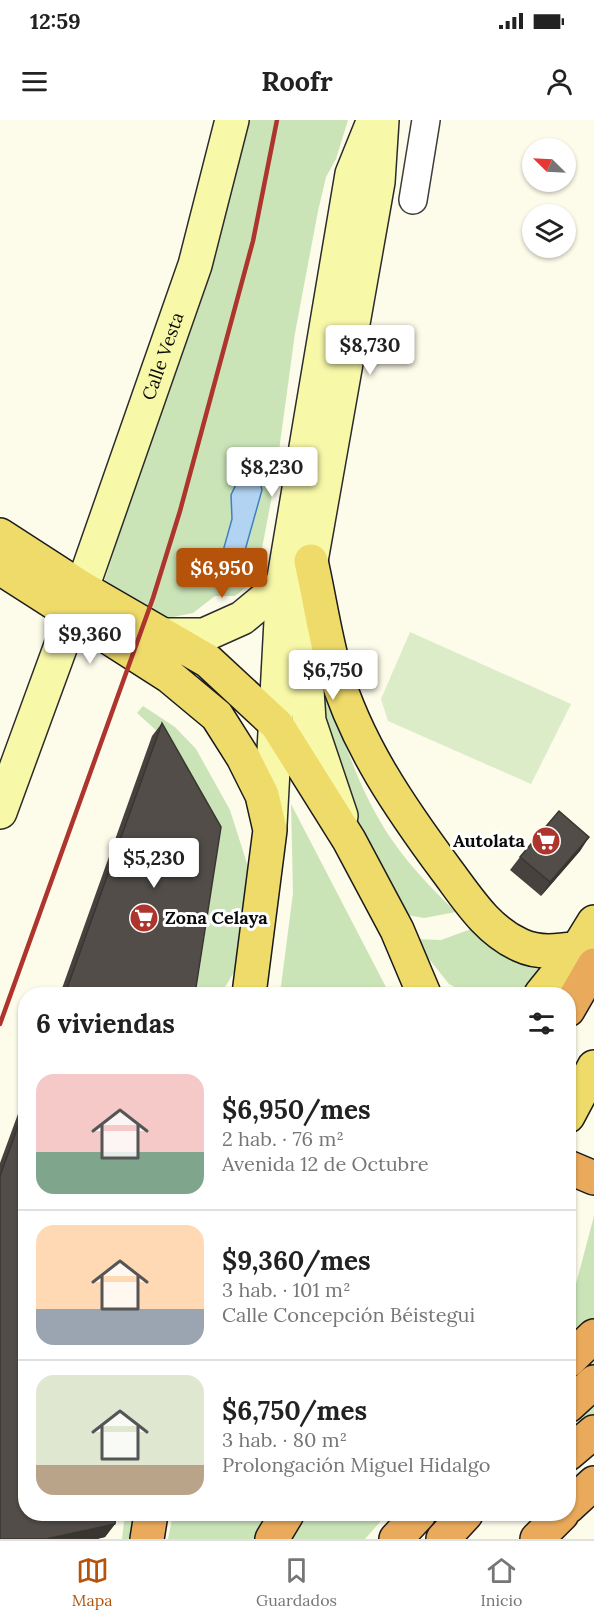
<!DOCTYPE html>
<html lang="es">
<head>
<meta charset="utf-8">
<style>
	:root { --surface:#fff; --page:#f6f6f6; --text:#222; --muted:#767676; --line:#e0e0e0; --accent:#b45309 }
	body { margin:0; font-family:Lora,serif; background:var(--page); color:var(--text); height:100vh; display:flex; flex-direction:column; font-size:22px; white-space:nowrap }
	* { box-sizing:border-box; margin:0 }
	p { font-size:20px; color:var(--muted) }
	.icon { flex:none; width:33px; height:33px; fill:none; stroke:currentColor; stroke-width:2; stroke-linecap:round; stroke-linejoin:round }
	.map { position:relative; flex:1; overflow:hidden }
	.sheet { position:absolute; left:18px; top:867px; width:558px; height:534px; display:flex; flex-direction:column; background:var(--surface); border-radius:24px; box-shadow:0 2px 4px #0004 }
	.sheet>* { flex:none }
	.needle { width:39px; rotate:294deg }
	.fabs { position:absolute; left:522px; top:18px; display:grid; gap:12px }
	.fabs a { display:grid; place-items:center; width:54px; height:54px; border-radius:50%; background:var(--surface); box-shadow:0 2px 4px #0004; font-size:30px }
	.price { position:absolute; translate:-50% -51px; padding:0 14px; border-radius:6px; background:#fff; color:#222; font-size:20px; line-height:39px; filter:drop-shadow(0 2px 3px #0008) }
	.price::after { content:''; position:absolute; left:50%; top:36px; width:18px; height:14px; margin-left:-9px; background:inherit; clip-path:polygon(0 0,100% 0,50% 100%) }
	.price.on { background:var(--accent); color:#fff }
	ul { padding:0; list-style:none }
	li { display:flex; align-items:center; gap:18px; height:150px; padding:0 18px }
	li+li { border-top:2px solid var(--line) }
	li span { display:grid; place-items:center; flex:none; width:168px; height:120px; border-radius:18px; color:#555 }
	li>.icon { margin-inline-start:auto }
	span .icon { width:72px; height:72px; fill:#fffc; stroke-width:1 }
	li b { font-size:26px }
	h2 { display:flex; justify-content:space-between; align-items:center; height:72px; padding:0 18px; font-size:26px }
	.status { display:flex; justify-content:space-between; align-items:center; height:42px; padding:0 30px; background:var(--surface); direction:ltr }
	.status svg { height:16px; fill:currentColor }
	header { display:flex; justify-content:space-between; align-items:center; height:78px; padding:0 18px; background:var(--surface); font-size:27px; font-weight:800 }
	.tabs { display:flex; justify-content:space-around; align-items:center; height:84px; border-top:2px solid var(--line); background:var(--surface); font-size:16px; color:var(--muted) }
	.tabs a { display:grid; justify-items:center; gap:3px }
	.tabs .on { color:var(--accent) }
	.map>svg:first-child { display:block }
	.green { fill:#cae4b7 }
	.pitch { fill:#dcecc8 }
	.water { fill:#b2d3f1; stroke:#3f81c2; stroke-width:1.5 }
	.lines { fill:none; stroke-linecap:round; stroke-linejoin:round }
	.street-casing { stroke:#3d3d3d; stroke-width:30 }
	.secondary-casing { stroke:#2c2c2c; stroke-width:36 }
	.primary-casing { stroke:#1b1b1b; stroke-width:36 }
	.highway-casing { stroke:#1b1b1b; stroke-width:36 }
	.street { stroke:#fff; stroke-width:27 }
	.secondary { stroke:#f8f8a9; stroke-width:33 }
	.primary { stroke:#eedb69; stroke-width:33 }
	.highway { stroke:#e9aa5c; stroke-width:33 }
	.rail { stroke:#ae352e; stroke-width:4.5 }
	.wall { fill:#47423e }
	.shaded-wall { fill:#393632 }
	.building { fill:#524d48; stroke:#393632; stroke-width:1.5 }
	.labels { text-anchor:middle; stroke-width:6; stroke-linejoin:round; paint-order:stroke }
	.street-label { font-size:18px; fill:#0a0a0a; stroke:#fff }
	.poi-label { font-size:18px; font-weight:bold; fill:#0a0a0a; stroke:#fff; text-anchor:end }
</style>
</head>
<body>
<div class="status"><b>12:59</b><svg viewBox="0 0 49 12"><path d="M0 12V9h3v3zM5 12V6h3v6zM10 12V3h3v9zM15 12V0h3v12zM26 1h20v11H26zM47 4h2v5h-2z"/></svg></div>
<header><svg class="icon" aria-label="menu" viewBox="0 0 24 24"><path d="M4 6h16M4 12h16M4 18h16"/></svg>Roofr<svg class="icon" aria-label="person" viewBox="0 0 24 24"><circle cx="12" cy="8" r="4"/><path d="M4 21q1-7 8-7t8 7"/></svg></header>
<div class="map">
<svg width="594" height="1419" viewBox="0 0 594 1419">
	<rect width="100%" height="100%" fill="#fdfbe9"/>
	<path class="green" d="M 245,0 L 348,0 L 336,39 L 326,57 L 318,91 L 295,213 L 275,360 L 260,439 L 250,464 L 235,476 L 215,476 L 193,493 L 168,498 L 104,462 L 228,82 Z
		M 322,555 C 340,610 358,671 392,720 C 410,746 433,770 456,792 L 424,798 L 396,793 L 369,743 L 323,601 Z
		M 143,586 L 175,607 L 196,629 L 230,690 L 249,750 L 242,815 L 234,852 L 221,874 L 196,874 L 220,714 L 157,611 L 137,593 Z
		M 291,684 L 389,873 L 389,874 L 280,874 L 293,773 Z
		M 474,808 L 517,840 L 542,851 L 535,869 L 525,874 L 468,874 L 449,864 L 413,819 L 441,820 Z
		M 594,1096 L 594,1298 L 586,1306 L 569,1285 L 568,1194 Z
		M 125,1394 L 144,1394 L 140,1419 L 122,1419 Z
		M 173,1394 L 387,1394 L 365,1419 L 168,1419 Z"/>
	<path class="pitch" d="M 410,512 L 571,584 L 531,664 L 388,601 L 381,579 Z"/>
	<path class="water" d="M 239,358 L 253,358 L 260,361 L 262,370 L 244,434 L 239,437 L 226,435 L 223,431 L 232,399 L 231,375 Z"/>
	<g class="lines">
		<g class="street-casing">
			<path id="street" d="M 413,80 L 426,0"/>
		</g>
		<g class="secondary-casing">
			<g id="secondary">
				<path d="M 168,515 L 204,515 L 242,498 L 283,464"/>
				<path id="s1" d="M 0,692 L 82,468 L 195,145 L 232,0"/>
				<path d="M 341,696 L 309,601 L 303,507 L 311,441 L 378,62 L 382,0"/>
				<path d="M 270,705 L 283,464 L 352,54 L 373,2"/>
			</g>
		</g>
		<g class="primary-casing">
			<path id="primary" d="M 0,415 L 82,468 L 208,541 L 277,605 L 349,720 L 397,810 L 424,874
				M 311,441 C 319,476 324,513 334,548 C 356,624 401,689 447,751 C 468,779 487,810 520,825 C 539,834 558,831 578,828
				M 0,448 L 169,556 L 217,596 L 243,637 L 262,675 L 270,710 L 249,874
				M 541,874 L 578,828 L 594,802
				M 568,996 L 594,947"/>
		</g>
		<g class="highway-casing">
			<path id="highway" d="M 568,890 L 594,845
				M 568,1047 L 594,1058
				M 568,1241 L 594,1216
				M 568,1286 L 594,1262
				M 568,1334 L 594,1312
				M 568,1387 L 594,1363
				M 147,1419 L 151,1394
				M 272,1419 L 287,1394
				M 396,1419 L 419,1394
				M 443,1419 L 466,1394
				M 537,1419 L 562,1394"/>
		</g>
		<use href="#street" class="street"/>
		<use href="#secondary" class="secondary"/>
		<use href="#primary" class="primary"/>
		<use href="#highway" class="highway"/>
		<path class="rail" d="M 0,904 L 153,478 L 180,391 L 253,121 L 277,0"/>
	</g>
	<path class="wall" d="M 162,603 L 195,874 L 60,874 L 152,616 Z
		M 589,717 L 580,731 L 541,776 L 510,750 L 520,737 Z
		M 26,972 L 26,1394 L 115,1404 L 105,1417 L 97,1419 L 0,1419 L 0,1043 Z"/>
	<path class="shaded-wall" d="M 589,717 L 580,731 L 541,776 L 550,762 Z
		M 115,1404 L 105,1417 L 97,1419 L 46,1419 Z"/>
	<path class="building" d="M 162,603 L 221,707 L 195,874 L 65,874 Z
		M 559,691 L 589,717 L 550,762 L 520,737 Z
		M 26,984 L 26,1394 L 116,1394 L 115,1404 L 46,1419 L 0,1419 L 0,1056 Z"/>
	<defs>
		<g id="supermarket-disc" transform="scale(1.5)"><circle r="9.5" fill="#ae352e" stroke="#fff"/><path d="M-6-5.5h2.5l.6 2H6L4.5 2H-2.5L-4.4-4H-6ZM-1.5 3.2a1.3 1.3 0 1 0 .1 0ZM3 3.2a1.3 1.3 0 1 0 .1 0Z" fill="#fff"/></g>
	</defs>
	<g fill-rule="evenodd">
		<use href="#supermarket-disc" x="546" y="721"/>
		<use href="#supermarket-disc" x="144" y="798"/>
	</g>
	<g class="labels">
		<g class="street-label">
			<text dy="6" stroke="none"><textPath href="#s1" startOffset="484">Calle Vesta</textPath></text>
		</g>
		<g class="poi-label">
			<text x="525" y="727">Autolata</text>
			<text x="165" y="804" text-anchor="start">Zona Celaya</text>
		</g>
	</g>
</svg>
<div class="fabs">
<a><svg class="needle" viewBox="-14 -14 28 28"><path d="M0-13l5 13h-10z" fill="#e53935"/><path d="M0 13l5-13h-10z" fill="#767676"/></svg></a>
<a><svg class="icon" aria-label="layers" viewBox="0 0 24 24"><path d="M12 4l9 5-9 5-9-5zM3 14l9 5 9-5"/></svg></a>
</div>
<b class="price" style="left:370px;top:256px">$8,730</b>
<b class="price" style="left:272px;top:378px">$8,230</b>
<b class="price on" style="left:222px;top:479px">$6,950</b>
<b class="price" style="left:90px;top:545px">$9,360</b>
<b class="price" style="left:333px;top:581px">$6,750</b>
<b class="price" style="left:154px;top:769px">$5,230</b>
<section class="sheet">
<h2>6 viviendas<svg class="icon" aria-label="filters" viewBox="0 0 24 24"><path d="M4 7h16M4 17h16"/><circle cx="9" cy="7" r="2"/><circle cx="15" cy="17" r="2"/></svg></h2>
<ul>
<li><span style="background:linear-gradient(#f6c9c9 65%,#7fa58c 0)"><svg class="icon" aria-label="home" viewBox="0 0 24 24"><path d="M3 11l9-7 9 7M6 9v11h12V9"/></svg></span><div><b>$6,950/mes</b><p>2 hab. · 76 m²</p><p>Avenida 12 de Octubre</p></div></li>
<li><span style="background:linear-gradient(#ffd9b3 70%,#9aa5b1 0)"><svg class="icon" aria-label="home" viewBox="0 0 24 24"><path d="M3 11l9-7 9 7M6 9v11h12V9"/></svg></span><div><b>$9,360/mes</b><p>3 hab. · 101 m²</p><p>Calle Concepción Béistegui</p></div></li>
<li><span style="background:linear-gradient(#dfe7d0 75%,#b9a48a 0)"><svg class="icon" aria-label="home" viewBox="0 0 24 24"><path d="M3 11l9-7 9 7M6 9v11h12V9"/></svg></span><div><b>$6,750/mes</b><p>3 hab. · 80 m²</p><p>Prolongación Miguel Hidalgo</p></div></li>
</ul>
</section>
</div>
<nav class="tabs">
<a class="on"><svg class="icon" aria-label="map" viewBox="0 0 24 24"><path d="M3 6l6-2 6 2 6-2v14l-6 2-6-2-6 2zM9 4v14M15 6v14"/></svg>Mapa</a>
<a><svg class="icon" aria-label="saved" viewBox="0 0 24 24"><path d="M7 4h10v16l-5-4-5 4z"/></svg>Guardados</a>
<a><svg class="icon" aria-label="home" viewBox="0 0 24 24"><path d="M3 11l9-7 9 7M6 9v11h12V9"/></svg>Inicio</a>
</nav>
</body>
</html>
